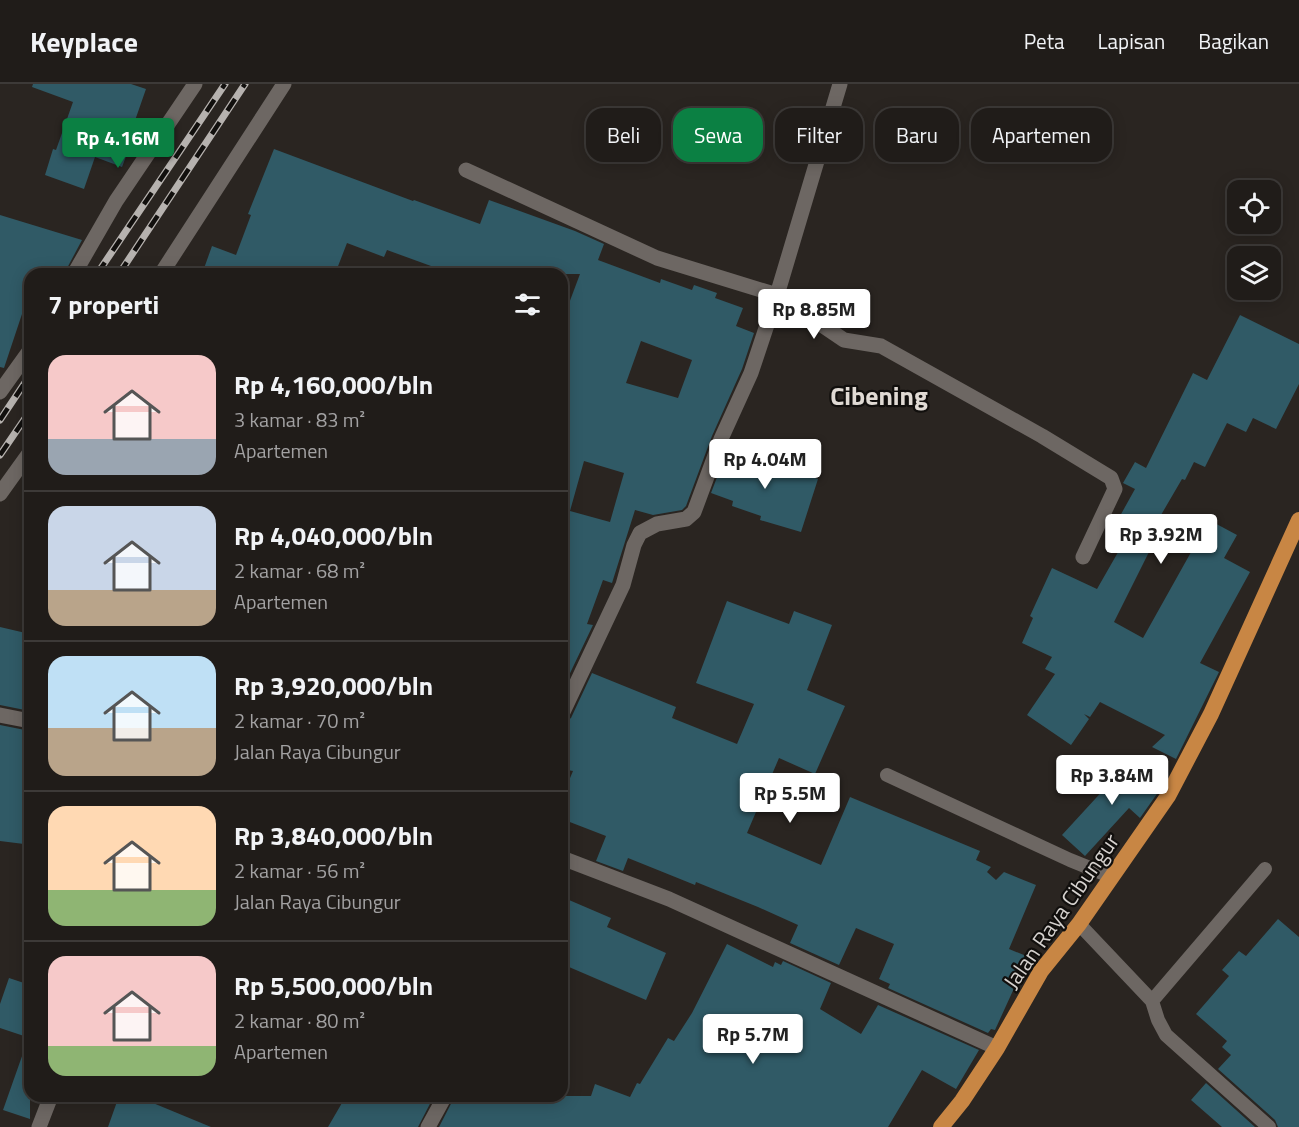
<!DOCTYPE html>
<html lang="id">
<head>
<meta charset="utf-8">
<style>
	:root { --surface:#201c19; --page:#2d2926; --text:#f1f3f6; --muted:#a2a1a2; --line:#3d3a38; --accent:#0b8043 }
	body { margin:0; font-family:"Titillium Web",sans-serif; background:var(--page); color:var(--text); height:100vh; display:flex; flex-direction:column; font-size:22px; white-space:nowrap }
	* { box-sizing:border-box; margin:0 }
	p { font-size:20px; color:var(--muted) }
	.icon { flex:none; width:33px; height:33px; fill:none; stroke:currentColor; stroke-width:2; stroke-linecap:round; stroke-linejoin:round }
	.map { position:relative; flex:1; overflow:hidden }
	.panel { position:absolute; left:24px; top:184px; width:544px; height:834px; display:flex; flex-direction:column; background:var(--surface); border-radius:18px; box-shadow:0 3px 15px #0003,0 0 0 2px var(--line) }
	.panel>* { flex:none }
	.hud { position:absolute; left:586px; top:24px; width:570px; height:54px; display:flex; gap:12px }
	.tools { position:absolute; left:1227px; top:96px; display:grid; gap:12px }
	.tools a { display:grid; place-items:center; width:54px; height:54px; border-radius:12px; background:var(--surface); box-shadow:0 3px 15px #0003,0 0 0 2px var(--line); font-size:30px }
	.price { position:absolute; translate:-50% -51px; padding:0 14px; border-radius:6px; background:#fff; color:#222; font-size:20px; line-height:39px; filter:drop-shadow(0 2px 3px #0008) }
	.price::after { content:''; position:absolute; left:50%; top:36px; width:18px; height:14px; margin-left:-9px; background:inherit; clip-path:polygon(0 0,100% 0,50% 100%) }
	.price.on { background:var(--accent); color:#fff }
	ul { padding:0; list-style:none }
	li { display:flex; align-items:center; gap:18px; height:150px; padding:0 24px }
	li+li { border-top:2px solid var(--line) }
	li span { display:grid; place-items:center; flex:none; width:168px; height:120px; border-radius:18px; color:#555 }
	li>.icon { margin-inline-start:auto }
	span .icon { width:72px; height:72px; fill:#fffc; stroke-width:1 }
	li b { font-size:26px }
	h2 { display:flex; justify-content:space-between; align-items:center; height:72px; padding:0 24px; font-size:26px }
	.pill { padding:0 21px; border-radius:18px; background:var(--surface); box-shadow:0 3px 15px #0003,0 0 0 2px var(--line); font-size:21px; line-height:54px }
	.pill.on { background:var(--accent); color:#fff }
	header { display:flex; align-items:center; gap:36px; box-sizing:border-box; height:84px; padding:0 30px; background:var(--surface); border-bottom:2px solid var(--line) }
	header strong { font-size:28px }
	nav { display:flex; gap:33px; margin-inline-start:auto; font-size:21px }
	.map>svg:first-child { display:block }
	.building { fill:#305a66; fill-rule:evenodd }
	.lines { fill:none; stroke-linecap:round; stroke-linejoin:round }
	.service { stroke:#6d6763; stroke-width:14 }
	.minor { stroke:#6d6763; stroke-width:15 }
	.trunk { stroke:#c88644; stroke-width:16 }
	.rail-casing { stroke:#b6b2af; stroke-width:7 }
	.rail { stroke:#110f0d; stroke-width:4.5; stroke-dasharray:14; stroke-linecap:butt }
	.labels { text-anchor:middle; stroke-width:4.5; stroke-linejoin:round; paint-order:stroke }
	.street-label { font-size:22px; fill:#d5d1ce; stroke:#110f0d }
	.quarter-label { font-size:26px; font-weight:bold; fill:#e0dad4; stroke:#110f0d }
</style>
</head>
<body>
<header>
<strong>Keyplace</strong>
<nav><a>Peta</a><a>Lapisan</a><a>Bagikan</a></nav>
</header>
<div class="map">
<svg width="1299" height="1043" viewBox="0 0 1299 1043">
	<rect width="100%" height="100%" fill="#2a2521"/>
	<path class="building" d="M 33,0 L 131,0 L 146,5 L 131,48 L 135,49 L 122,83 L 95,73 L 84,105 L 45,91 L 53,65 L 56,66 L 73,18 L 32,3 Z
		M 274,65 L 413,117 L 414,116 L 480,140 L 489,116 L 575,147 L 604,160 L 598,176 L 660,199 L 661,195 L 692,206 L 694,201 L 717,209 L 715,214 L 743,224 L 736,242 L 754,249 L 742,285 L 712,352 L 686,422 L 682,426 L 653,431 L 635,426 L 612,499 L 603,496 L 587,540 L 593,541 L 562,606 L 562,238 L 580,190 L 453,190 L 387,166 L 384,173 L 347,159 L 335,190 L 202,190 L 212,162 L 236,171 L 251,131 L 248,130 ZM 641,257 L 692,276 L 678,314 L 626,299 ZM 584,377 L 624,389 L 610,438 L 570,427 Z
		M 0,131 L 82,156 L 65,188 L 51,183 L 49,190 L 30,190 L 30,206 L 4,284 L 0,283 Z
		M 1240,231 L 1299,260 L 1299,300 L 1276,345 L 1253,334 L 1246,348 L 1227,339 L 1205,383 L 1194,378 L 1185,396 L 1182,395 L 1161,431 L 1159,438 L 1163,440 L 1114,538 L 1143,554 L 1209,436 L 1237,451 L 1224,474 L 1250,488 L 1200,579 L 1219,588 L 1176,675 L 1152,663 L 1165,651 L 1100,618 L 1090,633 L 1084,630 L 1089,635 L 1071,661 L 1027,631 L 1055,590 L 1045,585 L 1052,573 L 1022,559 L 1033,534 L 1030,532 L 1052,484 L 1097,505 L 1129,449 L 1115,441 L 1135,405 L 1123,399 L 1135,378 L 1146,384 L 1193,289 L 1207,296 Z
		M 729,362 L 748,368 L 746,372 L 818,395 L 801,448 L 760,436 L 761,432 L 732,422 L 733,417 L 711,409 Z
		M 727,517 L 789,540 L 794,527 L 832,541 L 807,606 L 845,622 L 815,690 L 779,674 L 747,749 L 821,781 L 850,713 L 980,767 L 976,776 L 991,783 L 987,788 L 996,796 L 1004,788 L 1036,801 L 1009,865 L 1036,876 L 1020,902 L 1016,900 L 995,946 L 991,945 L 988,949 L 888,904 L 890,900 L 879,895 L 894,860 L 856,844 L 839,881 L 790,859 L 798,841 L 758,823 L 696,798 L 695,801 L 628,774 L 623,787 L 596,777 L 606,752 L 562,735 L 562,713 L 573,687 L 562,685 L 562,640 L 571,634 L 592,589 L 676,623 L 672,634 L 737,660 L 754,620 L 696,599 Z
		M 0,543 L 30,550 L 30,627 L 0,621 Z
		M 0,641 L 30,647 L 30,700 L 24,760 L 0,757 Z
		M 1135,679 L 1161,704 L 1159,707 L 1140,734 L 1129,724 L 1085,772 L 1062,751 L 1107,702 L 1098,694 L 1112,680 L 1123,691 Z
		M 562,813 L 611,834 L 607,843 L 666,869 L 646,916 L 562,880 Z
		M 1278,835 L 1299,853 L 1299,1043 L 1278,1043 L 1275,1036 L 1218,985 L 1231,971 L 1222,963 L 1227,957 L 1196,930 L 1229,892 L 1222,886 L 1239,867 L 1246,872 Z
		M 727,860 L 773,883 L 775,878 L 781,881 L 783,877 L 831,899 L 820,925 L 861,950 L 878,921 L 979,966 L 956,1005 L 922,986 L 888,1043 L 439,1043 L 455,1012 L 591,1012 L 595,1000 L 630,1013 L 637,999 L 640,1000 L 668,954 L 674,957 L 692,929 Z
		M 9,894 L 30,901 L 30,954 L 0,944 L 0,920 Z
		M 27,958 L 30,958 L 30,1035 L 3,1026 Z
		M 1206,999 L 1255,1043 L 1222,1043 L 1191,1016 Z
		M 119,1012 L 155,1012 L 153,1019 L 211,1043 L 108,1043 Z
		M 346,1012 L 434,1012 L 418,1043 L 328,1043 Z"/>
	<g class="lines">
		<path class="service" d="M 887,691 L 1070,776 L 1112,793
			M 1079,840 L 1152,917 L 1158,936 L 1166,951 L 1269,1043
			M 1152,917 L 1265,785"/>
		<path class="minor" d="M 466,86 L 657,174 L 777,211 L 794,227 L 816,237 L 844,256 L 881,262 L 1042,352 L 1111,394 L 1115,405 L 1083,473
			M 74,190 L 116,117 L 195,0
			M 161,190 L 284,0
			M 0,308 L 30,266
			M 0,410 L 30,368
			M 562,630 L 623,501 L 634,461 L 640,449 L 657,440 L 686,435 L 694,428 L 721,355 L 751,289 L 777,211 L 840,0
			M 0,631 L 30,637
			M 562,774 L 669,815 L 997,964
			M 39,1043 L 51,1012
			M 428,1043 L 445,1012"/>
		<path class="trunk" d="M 941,1043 L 962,1017 L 997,964 L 1041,887 L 1079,840 L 1168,712 L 1211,630 L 1299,436"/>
		<g class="rail-casing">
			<path id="rail" d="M 97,190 L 225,0
				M 119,190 L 245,0
				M 0,336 L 30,291
				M 0,371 L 30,327"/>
		</g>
		<use href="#rail" class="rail"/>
	</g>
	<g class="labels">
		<g class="street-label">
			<text transform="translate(1061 827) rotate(-55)" y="8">Jalan Raya Cibungur</text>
		</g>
		<g class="quarter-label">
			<text x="879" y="321">Cibening</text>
		</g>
	</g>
</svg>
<div class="tools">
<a><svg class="icon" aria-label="locate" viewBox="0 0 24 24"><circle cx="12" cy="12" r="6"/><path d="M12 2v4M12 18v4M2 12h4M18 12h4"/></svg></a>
<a><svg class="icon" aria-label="layers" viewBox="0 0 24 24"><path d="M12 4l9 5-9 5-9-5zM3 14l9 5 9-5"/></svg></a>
</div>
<b class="price on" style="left:118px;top:85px">Rp 4.16M</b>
<b class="price" style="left:814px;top:256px">Rp 8.85M</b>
<b class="price" style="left:765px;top:406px">Rp 4.04M</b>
<b class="price" style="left:1161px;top:481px">Rp 3.92M</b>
<b class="price" style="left:1112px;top:722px">Rp 3.84M</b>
<b class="price" style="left:790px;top:740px">Rp 5.5M</b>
<b class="price" style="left:753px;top:981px">Rp 5.7M</b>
<div class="hud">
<a class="pill">Beli</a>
<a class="pill on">Sewa</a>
<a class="pill">Filter</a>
<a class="pill">Baru</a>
<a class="pill">Apartemen</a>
</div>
<section class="panel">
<h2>7 properti<svg class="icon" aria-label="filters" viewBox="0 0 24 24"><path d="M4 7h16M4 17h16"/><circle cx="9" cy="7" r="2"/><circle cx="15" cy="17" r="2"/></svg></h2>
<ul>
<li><span style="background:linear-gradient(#f6c9c9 70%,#9aa5b1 0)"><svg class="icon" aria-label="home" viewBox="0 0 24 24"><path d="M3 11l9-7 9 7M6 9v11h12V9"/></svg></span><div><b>Rp 4,160,000/bln</b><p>3 kamar · 83 m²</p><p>Apartemen</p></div></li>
<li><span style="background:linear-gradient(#c9d6e8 70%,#b9a48a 0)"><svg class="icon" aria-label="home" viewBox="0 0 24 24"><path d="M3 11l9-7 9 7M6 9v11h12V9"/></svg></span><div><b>Rp 4,040,000/bln</b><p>2 kamar · 68 m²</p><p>Apartemen</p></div></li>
<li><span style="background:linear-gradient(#bfe0f5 60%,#b9a48a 0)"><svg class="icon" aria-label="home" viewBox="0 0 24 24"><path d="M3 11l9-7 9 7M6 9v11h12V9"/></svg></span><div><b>Rp 3,920,000/bln</b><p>2 kamar · 70 m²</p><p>Jalan Raya Cibungur</p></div></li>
<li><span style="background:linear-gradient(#ffd9b3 70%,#8fb573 0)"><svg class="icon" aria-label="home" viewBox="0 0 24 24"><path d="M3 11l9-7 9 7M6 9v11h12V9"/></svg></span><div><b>Rp 3,840,000/bln</b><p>2 kamar · 56 m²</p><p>Jalan Raya Cibungur</p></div></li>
<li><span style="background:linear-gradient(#f6c9c9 75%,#8fb573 0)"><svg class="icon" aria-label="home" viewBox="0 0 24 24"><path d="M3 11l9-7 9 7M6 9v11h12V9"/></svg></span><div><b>Rp 5,500,000/bln</b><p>2 kamar · 80 m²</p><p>Apartemen</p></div></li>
</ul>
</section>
</div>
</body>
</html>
